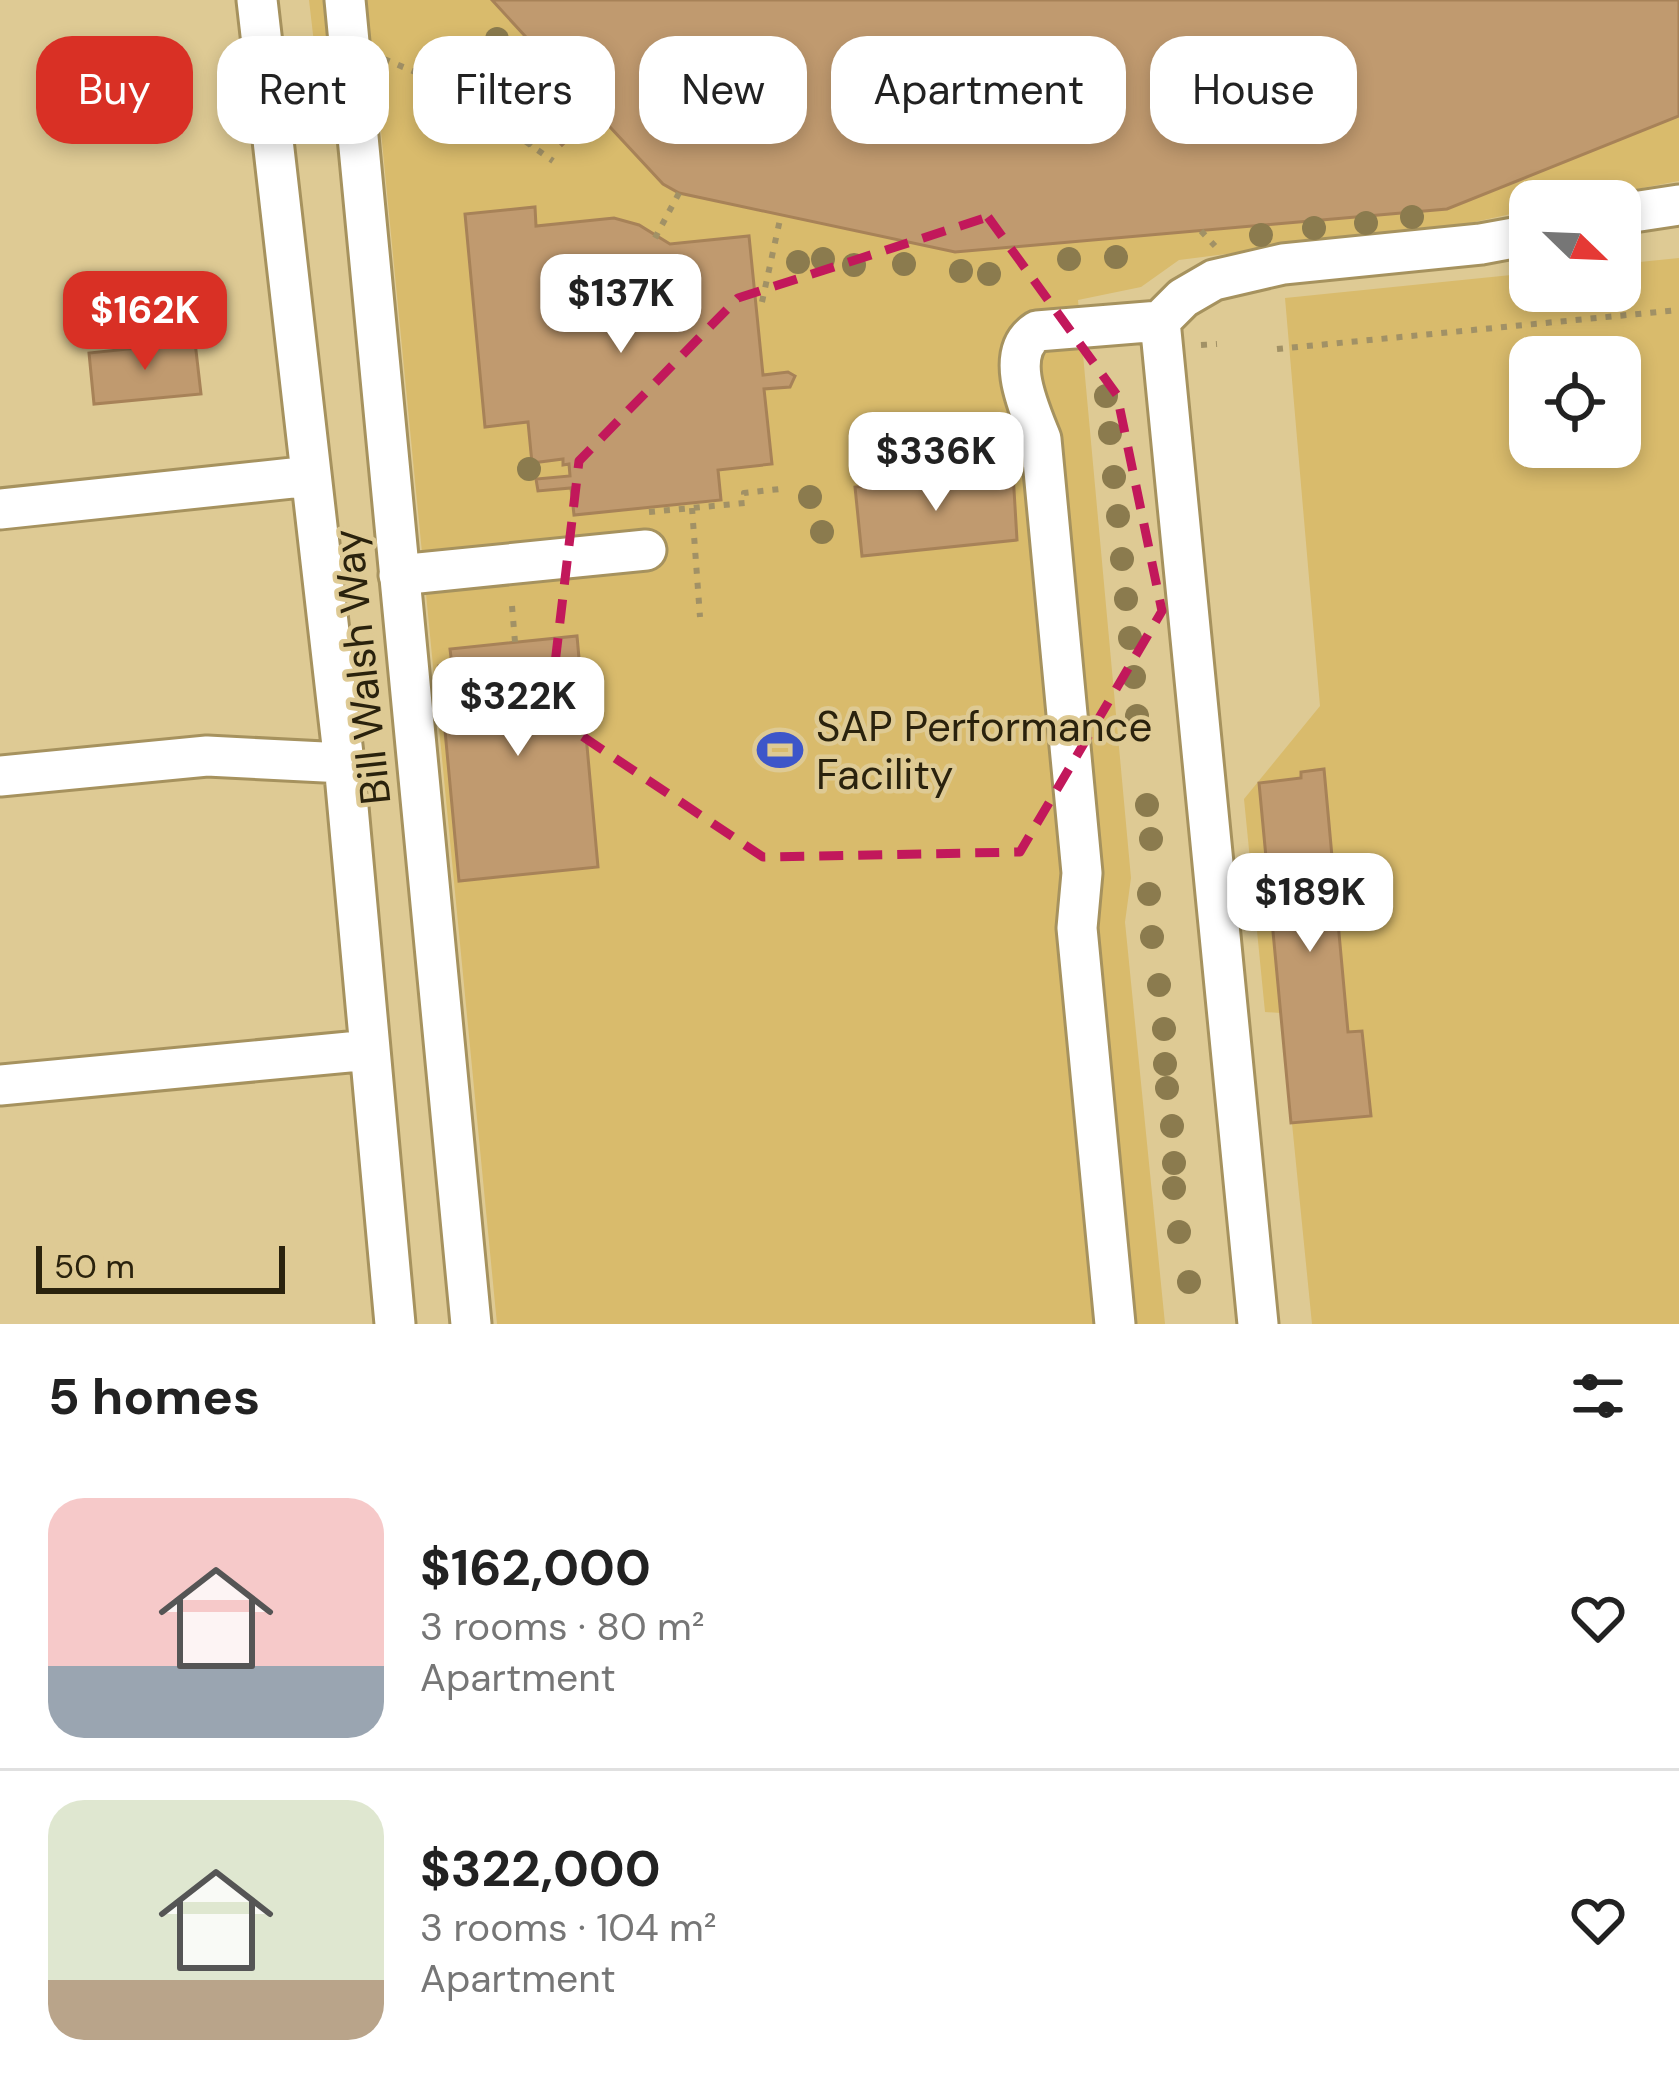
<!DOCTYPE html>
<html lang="en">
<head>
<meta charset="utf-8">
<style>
	:root { --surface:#fff; --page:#f2f2f2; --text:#222; --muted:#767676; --line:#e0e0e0; --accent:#d93025 }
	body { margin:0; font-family:"DM Sans",sans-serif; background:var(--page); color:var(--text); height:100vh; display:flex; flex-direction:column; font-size:45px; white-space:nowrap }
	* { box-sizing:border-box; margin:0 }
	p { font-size:39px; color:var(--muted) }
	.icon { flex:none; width:66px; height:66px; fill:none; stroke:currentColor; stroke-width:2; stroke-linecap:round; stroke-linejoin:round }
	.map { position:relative; height:1324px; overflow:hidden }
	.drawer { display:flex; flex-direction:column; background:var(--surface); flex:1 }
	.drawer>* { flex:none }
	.top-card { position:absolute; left:36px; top:36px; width:1608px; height:108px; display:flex; gap:24px }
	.needle { width:78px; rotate:113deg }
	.tools { position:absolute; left:1509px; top:180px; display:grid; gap:24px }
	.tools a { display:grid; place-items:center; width:132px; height:132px; border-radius:24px; background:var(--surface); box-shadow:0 6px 18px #0003; font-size:60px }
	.scale { position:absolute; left:36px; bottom:30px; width:249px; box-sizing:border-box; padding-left:12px; border:6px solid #2a220d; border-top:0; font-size:33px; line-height:42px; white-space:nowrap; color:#2a220d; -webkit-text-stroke:9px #deca94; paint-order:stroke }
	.price { position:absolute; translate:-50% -102px; padding:0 27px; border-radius:24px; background:#fff; color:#222; font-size:39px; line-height:78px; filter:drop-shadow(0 3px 6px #0008) }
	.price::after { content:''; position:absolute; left:50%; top:72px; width:36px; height:27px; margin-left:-18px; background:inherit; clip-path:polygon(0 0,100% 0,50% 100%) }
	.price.on { background:var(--accent); color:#fff }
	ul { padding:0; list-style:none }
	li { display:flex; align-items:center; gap:36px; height:300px; padding:0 48px }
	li+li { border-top:3px solid var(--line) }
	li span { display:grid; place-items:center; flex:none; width:336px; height:240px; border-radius:36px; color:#555 }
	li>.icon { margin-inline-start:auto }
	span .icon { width:144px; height:144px; fill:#fffc; stroke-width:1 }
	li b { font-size:51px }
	h2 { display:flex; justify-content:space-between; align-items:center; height:144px; padding:0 48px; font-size:51px }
	.chip { padding:0 42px; border-radius:36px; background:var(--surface); box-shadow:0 6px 18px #0003; font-size:42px; line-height:108px }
	.chip.on { background:var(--accent); color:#fff }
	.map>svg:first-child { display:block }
	.green { fill:#d9bb6c; fill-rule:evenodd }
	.building { fill:#c09a6f; stroke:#a78258; stroke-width:3 }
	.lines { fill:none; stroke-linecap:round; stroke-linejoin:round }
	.minor-casing { stroke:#a6925e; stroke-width:45 }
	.path { stroke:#a19166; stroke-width:6; stroke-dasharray:6 9; stroke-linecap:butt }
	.minor { stroke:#fff; stroke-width:39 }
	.tree { fill:#8b7b4e }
	.marked { fill:none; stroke:#c2185b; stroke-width:9; stroke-dasharray:24 15; stroke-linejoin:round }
	.labels { text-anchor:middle; stroke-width:9; stroke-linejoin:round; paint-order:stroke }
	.street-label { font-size:42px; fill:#2a220d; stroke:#deca94 }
	.poi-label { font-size:42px; fill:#2a220d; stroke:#deca94; text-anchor:start }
</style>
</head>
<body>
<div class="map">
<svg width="1679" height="1324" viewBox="0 0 1679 1324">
	<rect width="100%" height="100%" fill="#deca94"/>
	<path class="green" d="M 309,0 L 1679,0 L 1679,181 L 1573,201 L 1530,201 L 1530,210 L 1470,223 L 1179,260 L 1141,287 L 1078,300 L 1131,878 L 1125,922 L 1165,1324 L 497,1324 L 380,121 L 324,129 Z
		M 1679,258 L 1679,1324 L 1312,1324 L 1281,1013 L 1265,1012 L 1244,799 L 1320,706 L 1285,298 L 1530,273 L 1530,291 L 1620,291 L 1620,264 ZM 1530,357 L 1620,357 L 1620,447 L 1530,447 Z"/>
	<path class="building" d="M 492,0 L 1679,0 L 1679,116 L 1447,209 L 955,252 L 679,193 L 663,184 L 596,112 L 562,145 L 490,70 L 525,36 Z
		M 535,207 L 536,226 L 614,218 L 639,225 L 670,244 L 749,236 L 763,375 L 788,372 L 795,376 L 790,387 L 764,389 L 772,464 L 718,470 L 721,500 L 574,515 L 571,488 L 538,491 L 536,479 L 570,476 L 569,464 L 563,465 L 563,459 L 532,463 L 528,422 L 485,427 L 465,214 Z
		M 195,342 L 201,394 L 94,404 L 89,353 Z
		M 1013,473 L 1017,540 L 862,556 L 855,487 Z
		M 577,636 L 598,867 L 459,881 L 439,666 L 452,665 L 450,649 Z
		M 1324,769 L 1348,1032 L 1362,1031 L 1371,1116 L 1291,1123 L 1259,783 L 1301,778 L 1301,772 Z"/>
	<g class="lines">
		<g class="minor-casing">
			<path id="minor" d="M 257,0 L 344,763 L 395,1324
				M 345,0 L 471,1324
				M 1620,214 L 1679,205
				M 1160,321 L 1258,1324
				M 0,509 L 311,476
				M 399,575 L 646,550
				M 0,776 L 207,756 L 344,763
				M 0,1085 L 370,1050
				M 1115,1324 L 1077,928 L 1082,873 L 1041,439 C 1029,409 1003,353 1037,331 L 1160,321 L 1183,298 L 1214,280 L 1283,264 L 1481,244 L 1530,235"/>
		</g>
		<path class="path" d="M 384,59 L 446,85 L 553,161
			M 489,116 L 508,89
			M 528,145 L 544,127
			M 1201,231 L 1215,246
			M 655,238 L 679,193
			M 762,302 L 781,215
			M 1201,345 L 1217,344
			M 1277,349 L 1679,310
			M 692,508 L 700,617
			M 649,512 L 745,503 L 744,493 L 780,489
			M 512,606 L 515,642"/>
		<use href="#minor" class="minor"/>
	</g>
	<g class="tree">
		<circle cx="497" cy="39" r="12"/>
		<circle cx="1412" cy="217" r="12"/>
		<circle cx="1366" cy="223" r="12"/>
		<circle cx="1314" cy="228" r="12"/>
		<circle cx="1261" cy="235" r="12"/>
		<circle cx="1116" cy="257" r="12"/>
		<circle cx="823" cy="259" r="12"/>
		<circle cx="1069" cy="259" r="12"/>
		<circle cx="798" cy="262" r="12"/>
		<circle cx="904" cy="264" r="12"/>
		<circle cx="854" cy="265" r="12"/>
		<circle cx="961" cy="271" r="12"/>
		<circle cx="989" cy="274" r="12"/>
		<circle cx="1106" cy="396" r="12"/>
		<circle cx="1110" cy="433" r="12"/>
		<circle cx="529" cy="469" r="12"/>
		<circle cx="1114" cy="477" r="12"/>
		<circle cx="810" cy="497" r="12"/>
		<circle cx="1118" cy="516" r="12"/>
		<circle cx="822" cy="532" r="12"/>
		<circle cx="1122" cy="559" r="12"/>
		<circle cx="1126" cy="599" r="12"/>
		<circle cx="1130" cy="638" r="12"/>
		<circle cx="1134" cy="677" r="12"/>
		<circle cx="1137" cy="716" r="12"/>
		<circle cx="1147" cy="805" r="12"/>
		<circle cx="1151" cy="839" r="12"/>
		<circle cx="1149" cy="894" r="12"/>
		<circle cx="1152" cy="937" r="12"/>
		<circle cx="1159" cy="985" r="12"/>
		<circle cx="1164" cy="1029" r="12"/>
		<circle cx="1165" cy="1064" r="12"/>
		<circle cx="1167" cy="1088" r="12"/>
		<circle cx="1172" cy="1126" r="12"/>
		<circle cx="1174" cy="1163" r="12"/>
		<circle cx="1174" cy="1188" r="12"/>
		<circle cx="1179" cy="1232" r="12"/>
		<circle cx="1189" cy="1282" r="12"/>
	</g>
	<path class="marked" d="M 988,217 L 1117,395 L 1162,611 L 1020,852 L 763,857 L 549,714 L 579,461 L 738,298 Z"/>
	<defs>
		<g id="stadium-bare" transform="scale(3.6)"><path d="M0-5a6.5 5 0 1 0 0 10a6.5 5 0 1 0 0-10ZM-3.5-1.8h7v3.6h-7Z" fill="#3d56c9" stroke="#deca94" stroke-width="2.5" paint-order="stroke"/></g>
	</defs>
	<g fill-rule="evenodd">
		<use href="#stadium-bare" x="780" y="750"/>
	</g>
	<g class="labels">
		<g class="street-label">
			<text transform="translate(361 667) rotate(-96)" y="15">Bill Walsh Way</text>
		</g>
		<g class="poi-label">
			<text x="816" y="741">SAP Performance<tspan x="816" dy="48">Facility</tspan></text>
		</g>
	</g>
</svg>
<div class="tools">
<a><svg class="needle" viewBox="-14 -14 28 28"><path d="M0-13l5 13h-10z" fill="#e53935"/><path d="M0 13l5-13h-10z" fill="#767676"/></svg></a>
<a><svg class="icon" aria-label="locate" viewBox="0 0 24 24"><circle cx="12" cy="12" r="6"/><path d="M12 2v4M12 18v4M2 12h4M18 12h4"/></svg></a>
</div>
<div class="scale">50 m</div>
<b class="price" style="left:621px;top:356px">$137K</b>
<b class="price on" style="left:145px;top:373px">$162K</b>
<b class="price" style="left:936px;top:514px">$336K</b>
<b class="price" style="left:518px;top:759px">$322K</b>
<b class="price" style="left:1310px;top:955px">$189K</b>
<div class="top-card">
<a class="chip on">Buy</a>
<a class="chip">Rent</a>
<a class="chip">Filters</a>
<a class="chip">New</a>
<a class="chip">Apartment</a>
<a class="chip">House</a>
</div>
</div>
<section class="drawer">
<h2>5 homes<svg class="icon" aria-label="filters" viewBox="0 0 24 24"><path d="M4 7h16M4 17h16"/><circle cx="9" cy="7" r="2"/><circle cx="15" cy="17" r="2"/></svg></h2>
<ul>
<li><span style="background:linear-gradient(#f6c9c9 70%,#9aa5b1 0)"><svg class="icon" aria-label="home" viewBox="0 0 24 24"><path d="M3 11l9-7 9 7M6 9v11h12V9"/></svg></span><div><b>$162,000</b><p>3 rooms · 80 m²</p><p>Apartment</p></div><svg class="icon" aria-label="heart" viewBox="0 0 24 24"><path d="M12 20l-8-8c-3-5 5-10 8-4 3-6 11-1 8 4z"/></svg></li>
<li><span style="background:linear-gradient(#dfe7d0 75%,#b9a48a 0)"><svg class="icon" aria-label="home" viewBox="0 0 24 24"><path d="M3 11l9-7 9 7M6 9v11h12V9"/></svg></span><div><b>$322,000</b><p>3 rooms · 104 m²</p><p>Apartment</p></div><svg class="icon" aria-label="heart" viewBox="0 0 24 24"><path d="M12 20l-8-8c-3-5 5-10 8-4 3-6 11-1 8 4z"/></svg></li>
</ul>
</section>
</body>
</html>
